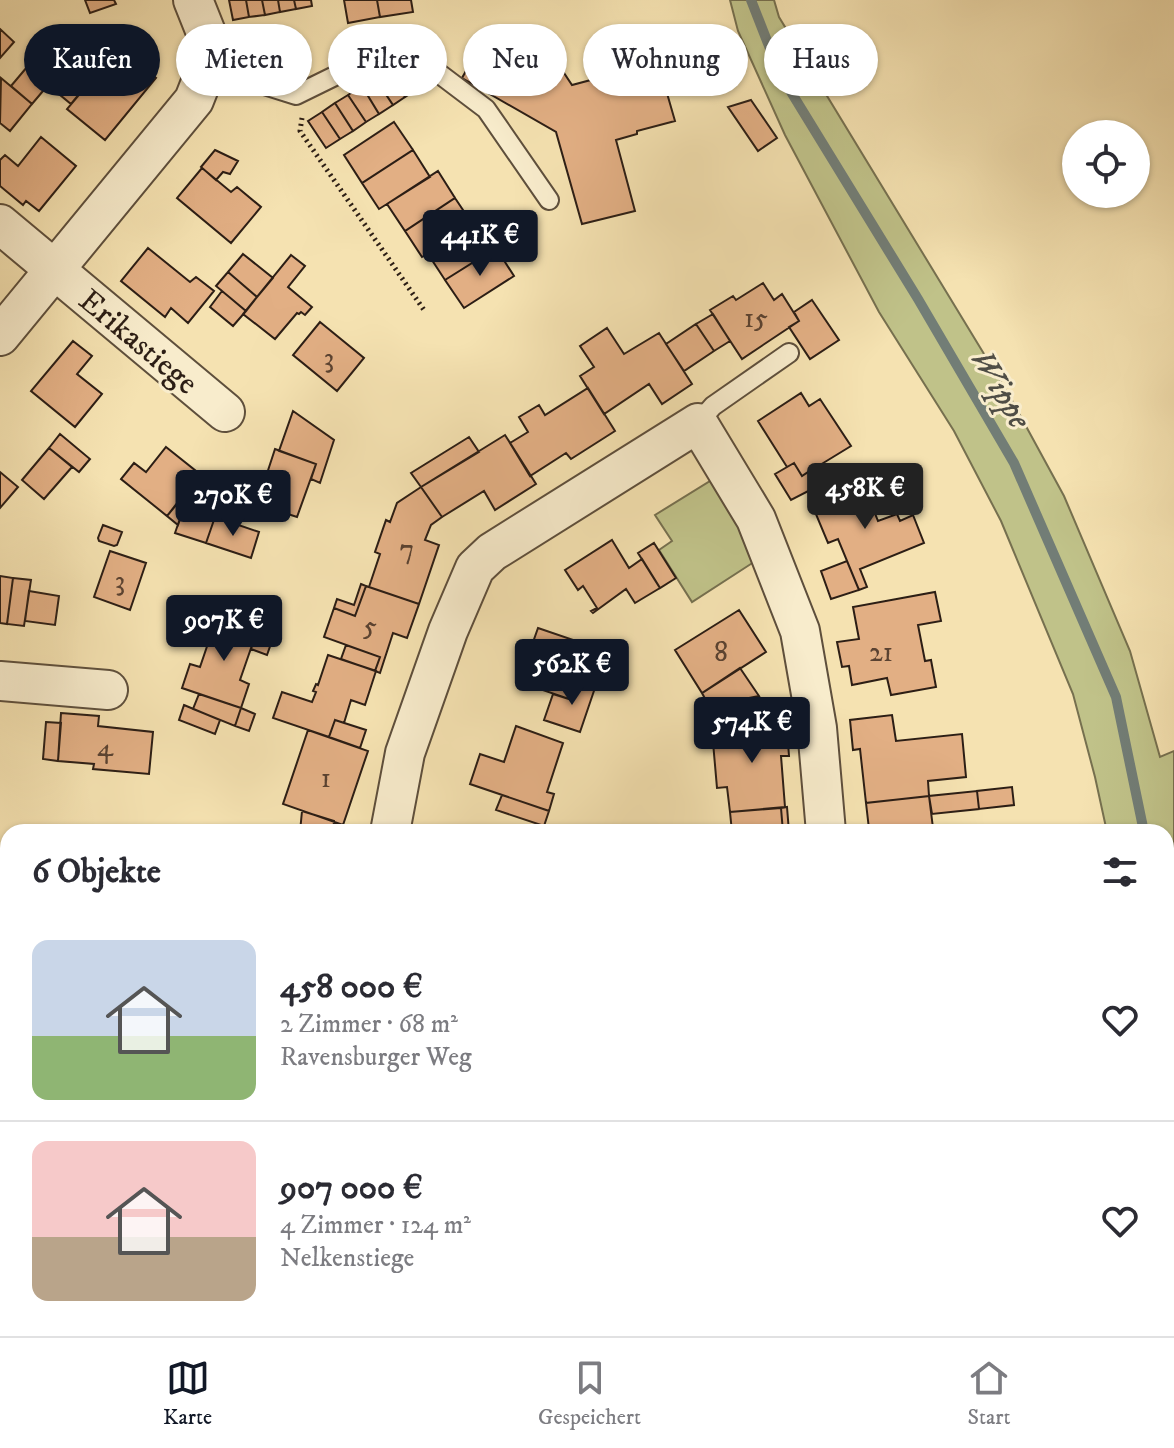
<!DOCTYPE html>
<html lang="de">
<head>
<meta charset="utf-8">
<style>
	:root { --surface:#fff; --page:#f7f7f7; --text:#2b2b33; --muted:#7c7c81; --line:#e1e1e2; --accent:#111827 }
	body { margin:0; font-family:"IM FELL DW Pica",serif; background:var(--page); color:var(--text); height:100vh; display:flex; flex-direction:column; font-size:30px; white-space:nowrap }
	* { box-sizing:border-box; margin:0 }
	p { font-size:26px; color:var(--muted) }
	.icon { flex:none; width:44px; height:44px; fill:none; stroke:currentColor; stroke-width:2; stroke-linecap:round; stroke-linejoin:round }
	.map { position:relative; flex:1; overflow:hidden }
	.details { position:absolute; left:0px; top:824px; width:1174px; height:512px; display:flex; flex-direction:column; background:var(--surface); border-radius:24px 24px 0 0; box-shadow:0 2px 6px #0004 }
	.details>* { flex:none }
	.banner { position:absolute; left:24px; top:24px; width:1126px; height:72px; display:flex; gap:16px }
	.tools { position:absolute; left:1062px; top:120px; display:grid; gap:16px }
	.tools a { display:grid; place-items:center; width:88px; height:88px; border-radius:50%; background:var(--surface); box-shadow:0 2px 6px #0004; font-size:40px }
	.price { position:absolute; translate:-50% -68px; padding:0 18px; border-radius:8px; background:var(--accent); color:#fff; font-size:26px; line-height:52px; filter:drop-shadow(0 2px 4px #0008) }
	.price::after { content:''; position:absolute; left:50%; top:48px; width:24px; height:18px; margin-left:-12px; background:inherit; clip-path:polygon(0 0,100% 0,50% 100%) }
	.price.active { background:#222; color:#fff }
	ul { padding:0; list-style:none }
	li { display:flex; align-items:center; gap:24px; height:200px; padding:0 32px }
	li+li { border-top:2px solid var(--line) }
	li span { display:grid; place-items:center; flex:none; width:224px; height:160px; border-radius:16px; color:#555 }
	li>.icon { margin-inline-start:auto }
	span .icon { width:96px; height:96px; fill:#fffc; stroke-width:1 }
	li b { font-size:34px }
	h2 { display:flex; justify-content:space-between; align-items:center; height:96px; padding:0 32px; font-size:34px }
	.tag { padding:0 28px; border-radius:36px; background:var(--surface); box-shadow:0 2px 6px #0004; font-size:28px; line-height:72px }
	.tag.active { background:var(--accent); color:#fff }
	.tabs { display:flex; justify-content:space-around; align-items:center; height:112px; border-top:2px solid var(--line); background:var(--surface); font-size:22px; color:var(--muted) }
	.tabs a { display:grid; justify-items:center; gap:4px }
	.tabs .active { color:var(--accent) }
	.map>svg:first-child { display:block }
	.green { fill:#c0c289; stroke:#76704f; stroke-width:2 }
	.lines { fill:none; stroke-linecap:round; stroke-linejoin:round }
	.stream { stroke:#727d76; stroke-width:10 }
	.building { fill:#e2af84; stroke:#2c1e15; stroke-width:2 }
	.lane-casing { stroke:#5e4f3c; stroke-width:22 }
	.street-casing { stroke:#5e4f3c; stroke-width:42 }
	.path { stroke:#2c1e15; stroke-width:5; stroke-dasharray:2 4; stroke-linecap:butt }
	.lane { stroke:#f8eccc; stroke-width:18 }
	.street { stroke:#f8eccc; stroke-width:38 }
	.labels { text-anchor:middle; stroke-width:6; stroke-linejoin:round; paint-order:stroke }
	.number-label { font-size:28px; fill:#5a4231 }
	.street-label { font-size:32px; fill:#2c1e15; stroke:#f8eccc }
	.water-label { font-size:34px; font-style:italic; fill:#4f4d45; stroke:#f8eccc }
</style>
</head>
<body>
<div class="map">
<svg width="1174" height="1336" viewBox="0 0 1174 1336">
	<rect width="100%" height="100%" fill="#f5e2b1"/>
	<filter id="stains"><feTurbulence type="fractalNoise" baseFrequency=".0025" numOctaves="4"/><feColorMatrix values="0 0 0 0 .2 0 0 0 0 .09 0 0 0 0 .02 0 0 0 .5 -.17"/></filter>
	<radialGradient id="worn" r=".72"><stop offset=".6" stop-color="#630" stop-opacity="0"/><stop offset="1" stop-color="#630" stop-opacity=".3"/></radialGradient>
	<path class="green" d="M 730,0 L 774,0 L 779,17 L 1009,395 L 1064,496 L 1130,651 L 1160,757 L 1174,751 L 1174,941 L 1166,939 L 1166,832 L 1107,832 L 1095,777 L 1073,694 L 1001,521 L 954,431 L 879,312 L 785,135 L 738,31 Z
		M 715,478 L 757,560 L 692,602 L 659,550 L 672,541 L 655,515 Z
		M 1166,1003 L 1174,1006 L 1174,1336 L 1121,1336 L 1121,1328 L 1166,1328 Z"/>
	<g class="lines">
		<path class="stream" d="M 751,0 L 780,74 L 918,299 L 1014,463 L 1116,697 L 1144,832
			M 1169,978 L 1174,1020"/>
	</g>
	<path class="building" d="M 85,0 L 114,0 L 116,4 L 90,13 Z
		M 229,0 L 246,0 L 249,17 L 233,20 Z
		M 246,0 L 262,0 L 265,15 L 249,17 Z
		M 262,0 L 278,0 L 280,12 L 265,15 Z
		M 278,0 L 294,0 L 296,9 L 280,12 Z
		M 294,0 L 311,0 L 312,6 L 296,9 Z
		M 344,0 L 377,0 L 380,17 L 348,23 Z
		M 377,0 L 411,0 L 413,12 L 380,17 Z
		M 491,27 L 553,63 L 562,70 L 572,85 L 658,62 L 675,121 L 637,131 L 637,134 L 616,140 L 635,211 L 582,224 L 556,132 L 462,78 Z
		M 0,29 L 14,42 L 0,58 Z
		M 113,42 L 156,78 L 105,140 L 67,109 L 105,64 L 99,59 Z
		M 38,54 L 59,72 L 32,104 L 11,86 Z
		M 402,60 L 420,87 L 405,97 L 388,69 Z
		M 388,69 L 405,97 L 393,105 L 375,78 Z
		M 59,72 L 70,81 L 78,72 L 90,81 L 71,104 L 48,85 Z
		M 1,78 L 32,104 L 10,131 L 0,123 Z
		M 375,78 L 393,105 L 379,114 L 362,86 Z
		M 362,86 L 379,114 L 366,122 L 348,95 Z
		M 348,95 L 366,122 L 353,131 L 335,103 Z
		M 751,100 L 777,138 L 758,151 L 728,107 Z
		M 335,103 L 353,131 L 340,139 L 322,112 Z
		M 322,112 L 340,139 L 326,148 L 308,121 Z
		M 394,122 L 413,150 L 362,183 L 344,155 Z
		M 41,137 L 76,166 L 39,211 L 26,201 L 23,205 L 0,186 L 0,160 L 5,155 L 18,166 Z
		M 215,150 L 238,161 L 230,174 L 223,172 L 216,180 L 201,167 Z
		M 413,150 L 430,177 L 379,209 L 362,183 Z
		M 202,168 L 231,192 L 237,187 L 261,207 L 231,243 L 177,198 Z
		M 438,171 L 455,198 L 405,231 L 387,204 Z
		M 455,198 L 473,225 L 422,257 L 405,231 Z
		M 479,221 L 496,248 L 445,280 L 428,254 Z
		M 148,248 L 190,282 L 196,277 L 214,291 L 188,323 L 171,308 L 165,317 L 121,281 Z
		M 496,248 L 514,276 L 464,308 L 445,280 Z
		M 243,254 L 273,278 L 257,297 L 228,272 Z
		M 291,255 L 305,266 L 288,287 L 312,307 L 305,315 L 301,312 L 299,314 L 297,313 L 275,339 L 243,314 Z
		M 228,272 L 257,297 L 246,311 L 216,286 Z
		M 763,283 L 774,300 L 782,294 L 799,321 L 742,359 L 710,310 L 733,296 L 736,300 Z
		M 222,291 L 246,311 L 233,326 L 210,307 Z
		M 812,300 L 839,340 L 810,359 L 789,327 L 799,321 L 794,312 Z
		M 713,314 L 730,341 L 714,351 L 696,324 Z
		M 320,322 L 364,358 L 337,391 L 293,355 Z
		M 696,324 L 714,351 L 684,371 L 666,344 Z
		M 607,328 L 624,354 L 659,333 L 692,384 L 662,404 L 649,384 L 604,414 L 580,376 L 594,367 L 580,346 Z
		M 73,341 L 92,356 L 77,374 L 102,394 L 75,427 L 31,391 Z
		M 588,388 L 615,431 L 571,459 L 566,453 L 530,476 L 510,443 L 528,432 L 519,417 L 539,405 L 545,415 Z
		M 801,393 L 809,406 L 820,399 L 851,446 L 802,476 L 794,463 L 787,467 L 758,421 Z
		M 293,411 L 334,440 L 320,483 L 311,479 L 316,464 L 279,451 Z
		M 60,434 L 90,459 L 79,472 L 49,448 Z
		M 505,435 L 536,484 L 495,510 L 484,491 L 442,517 L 421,487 Z
		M 469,437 L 479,452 L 421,487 L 411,473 Z
		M 166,447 L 201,475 L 167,516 L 121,479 L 134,463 L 146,472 Z
		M 49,448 L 72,467 L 44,499 L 22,480 Z
		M 275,449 L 316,464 L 297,517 L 257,504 Z
		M 794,463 L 802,476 L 811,470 L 820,485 L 791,500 L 775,474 Z
		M 0,472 L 18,487 L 0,508 Z
		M 864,486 L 878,521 L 897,514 L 900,521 L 913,515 L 924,543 L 860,569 L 867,587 L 859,590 L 838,539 L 828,543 L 813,507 Z
		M 421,487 L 442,517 L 431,525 L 425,540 L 439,545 L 419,604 L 369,587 L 380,554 L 375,552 L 386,520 L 390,522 L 397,503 Z
		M 178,502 L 184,507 L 178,525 L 167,516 Z
		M 184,507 L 215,517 L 206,543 L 175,533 Z
		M 215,517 L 259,532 L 251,558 L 206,543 Z
		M 103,525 L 122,532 L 117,545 L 114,546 L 99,541 L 98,538 Z
		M 612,540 L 629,568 L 642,559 L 660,588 L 635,603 L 626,589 L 593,613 L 591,611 L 597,608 L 583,586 L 578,590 L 565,570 Z
		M 654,543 L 676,578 L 660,588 L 638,553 Z
		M 110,551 L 146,563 L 130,610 L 94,597 Z
		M 847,561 L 859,590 L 831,599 L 821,571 Z
		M 0,576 L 13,578 L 7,624 L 0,623 Z
		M 13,578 L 31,580 L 24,626 L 7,624 Z
		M 361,584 L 366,586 L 355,616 L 334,608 L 337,599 L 354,605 Z
		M 366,586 L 419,604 L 407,638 L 393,633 L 380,673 L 375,671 L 380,657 L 324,637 L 334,608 L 355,616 Z
		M 29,591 L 59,596 L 55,625 L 25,621 Z
		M 935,592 L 941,621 L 918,625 L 925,661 L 931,660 L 936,687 L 891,695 L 887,678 L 852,685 L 849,666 L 842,667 L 837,642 L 859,639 L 853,607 Z
		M 739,610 L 766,652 L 702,693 L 675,650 Z
		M 218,614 L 258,628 L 240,680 L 249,684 L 241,708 L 182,688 L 190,664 L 200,667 Z
		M 538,628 L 591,646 L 572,700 L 519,682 Z
		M 258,629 L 274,635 L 267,655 L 251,649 Z
		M 346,645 L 380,657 L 375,671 L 341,659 Z
		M 328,655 L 376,671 L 365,705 L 351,700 L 344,723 L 335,720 L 329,737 L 273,718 L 282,692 L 312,702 L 316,692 L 313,691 L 316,684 L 318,685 Z
		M 740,668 L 759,696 L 709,706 L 702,693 Z
		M 581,677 L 597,682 L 580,732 L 544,720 L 553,694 L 572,700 Z
		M 199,694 L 241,708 L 235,726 L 193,709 Z
		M 184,705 L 220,720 L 215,734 L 179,720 Z
		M 241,708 L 255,714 L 249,731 L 235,726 Z
		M 61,713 L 99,716 L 98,726 L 153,732 L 149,774 L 93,769 L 94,764 L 58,761 Z
		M 892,715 L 896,741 L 962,734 L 966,777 L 928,781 L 929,796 L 866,803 L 860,749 L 853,750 L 850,720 Z
		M 786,717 L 789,756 L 781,756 L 785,807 L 730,812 L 727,787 L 717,788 L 713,742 L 720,741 L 719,729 L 722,725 L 743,723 L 744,739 L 760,737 L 759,719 Z
		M 335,720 L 366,730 L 360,748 L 329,737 Z
		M 46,722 L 61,723 L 58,761 L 43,759 Z
		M 516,726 L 563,743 L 547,792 L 554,794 L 549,811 L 470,784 L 480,754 L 504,762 Z
		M 308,730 L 368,751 L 343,825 L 283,804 Z
		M 1012,787 L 1014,805 L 979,809 L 977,791 Z
		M 977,791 L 979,809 L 932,814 L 929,796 Z
		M 502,795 L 549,811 L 544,826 L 496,810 Z
		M 929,796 L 933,828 L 895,832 L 895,828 L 869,829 L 866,803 Z
		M 787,807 L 789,832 L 783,832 L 781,808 Z
		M 781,808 L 783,832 L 732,832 L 730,812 Z
		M 302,811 L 334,821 L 333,832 L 300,832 Z
		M 895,828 L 895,832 L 907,830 L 907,832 L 855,832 L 855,830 Z
		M 5,871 L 8,871 L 8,905 L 0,904 L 0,874 L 4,874 Z
		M 0,1023 L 8,1023 L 8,1068 L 0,1069 Z
		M 1,1161 L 8,1171 L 8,1178 L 0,1181 Z
		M 2,1180 L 8,1190 L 8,1218 L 0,1223 L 0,1181 Z
		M 8,1218 L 8,1261 L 0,1266 L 0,1223 Z
		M 28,1328 L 91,1328 L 78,1336 L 33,1336 Z
		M 91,1328 L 103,1328 L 108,1336 L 78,1336 Z
		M 310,1328 L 333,1328 L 334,1336 L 256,1336 L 255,1331 Z
		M 632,1328 L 678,1328 L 678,1335 L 633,1336 Z
		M 1032,1328 L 1102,1328 L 1102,1336 L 1033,1336 Z
		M 967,1329 L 968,1336 L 921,1336 L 921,1332 Z"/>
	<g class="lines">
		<g class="lane-casing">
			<path id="lane" d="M 207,67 L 296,95 L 400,44 L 486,109 L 549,200
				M 698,423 L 713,406 L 789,353"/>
		</g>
		<g class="street-casing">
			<path id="street" d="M 0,224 L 225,412
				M 0,336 L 194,100 L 207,67 L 207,35 L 193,0
				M 0,681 L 108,690
				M 390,832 L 405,753 L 448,631 L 475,568 L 492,552 L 698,423 L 756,519 L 800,631 L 817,728 L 826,832
				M 0,963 L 8,964
				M 1166,968 L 1174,970
				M 733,1328 L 733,1336
				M 161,1336 L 174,1328"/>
		</g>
		<path class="path" d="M 302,118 L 300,131 L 424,310
			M 1133,1328 L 1134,1336"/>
		<use href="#lane" class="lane"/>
		<use href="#street" class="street"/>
	</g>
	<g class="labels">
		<g class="number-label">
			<text x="756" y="327">15</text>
			<text x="329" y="367">3</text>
			<text x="407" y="558">7</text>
			<text x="120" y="590">3</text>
			<text x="370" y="635">5</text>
			<text x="721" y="661">8</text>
			<text x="881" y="661">21</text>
			<text x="105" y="756">4</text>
			<text x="326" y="787">1</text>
		</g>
		<g class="street-label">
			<text transform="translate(139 341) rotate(40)" y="11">Erikastiege</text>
		</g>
		<g class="water-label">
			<text transform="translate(1002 388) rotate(59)" y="12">Wippe</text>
		</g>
	</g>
	<rect width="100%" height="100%" filter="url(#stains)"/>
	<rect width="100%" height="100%" fill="url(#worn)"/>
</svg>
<div class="tools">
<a><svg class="icon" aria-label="locate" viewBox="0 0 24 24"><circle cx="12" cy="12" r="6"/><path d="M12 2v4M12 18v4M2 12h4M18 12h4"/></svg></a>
</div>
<b class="price" style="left:480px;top:278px">441K €</b>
<b class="price active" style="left:865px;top:531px">458K €</b>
<b class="price" style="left:233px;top:538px">270K €</b>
<b class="price" style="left:224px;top:663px">907K €</b>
<b class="price" style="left:572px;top:707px">562K €</b>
<b class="price" style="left:752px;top:765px">574K €</b>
<div class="banner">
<a class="tag active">Kaufen</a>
<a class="tag">Mieten</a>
<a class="tag">Filter</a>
<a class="tag">Neu</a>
<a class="tag">Wohnung</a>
<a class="tag">Haus</a>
</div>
<section class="details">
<h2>6 Objekte<svg class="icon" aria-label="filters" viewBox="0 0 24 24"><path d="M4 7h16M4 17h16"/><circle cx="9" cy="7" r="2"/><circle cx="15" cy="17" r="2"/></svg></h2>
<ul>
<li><span style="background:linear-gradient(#c9d6e8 60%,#8fb573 0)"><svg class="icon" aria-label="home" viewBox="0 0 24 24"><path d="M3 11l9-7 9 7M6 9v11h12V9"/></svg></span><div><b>458 000 €</b><p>2 Zimmer · 68 m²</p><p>Ravensburger Weg</p></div><svg class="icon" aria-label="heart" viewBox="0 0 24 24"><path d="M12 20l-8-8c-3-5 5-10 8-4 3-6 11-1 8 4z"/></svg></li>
<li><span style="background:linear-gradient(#f6c9c9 60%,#b9a48a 0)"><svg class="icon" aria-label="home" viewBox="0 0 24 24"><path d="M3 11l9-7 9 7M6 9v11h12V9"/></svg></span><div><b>907 000 €</b><p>4 Zimmer · 124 m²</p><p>Nelkenstiege</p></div><svg class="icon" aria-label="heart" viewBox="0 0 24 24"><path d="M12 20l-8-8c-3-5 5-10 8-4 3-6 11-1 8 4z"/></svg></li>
</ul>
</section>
</div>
<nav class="tabs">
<a class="active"><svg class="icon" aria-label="map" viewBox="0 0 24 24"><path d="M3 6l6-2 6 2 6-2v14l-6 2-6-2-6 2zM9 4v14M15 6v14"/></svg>Karte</a>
<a><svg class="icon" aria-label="saved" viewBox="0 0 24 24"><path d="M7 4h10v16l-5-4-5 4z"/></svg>Gespeichert</a>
<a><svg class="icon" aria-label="home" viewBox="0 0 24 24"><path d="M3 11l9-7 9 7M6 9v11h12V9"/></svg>Start</a>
</nav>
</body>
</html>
